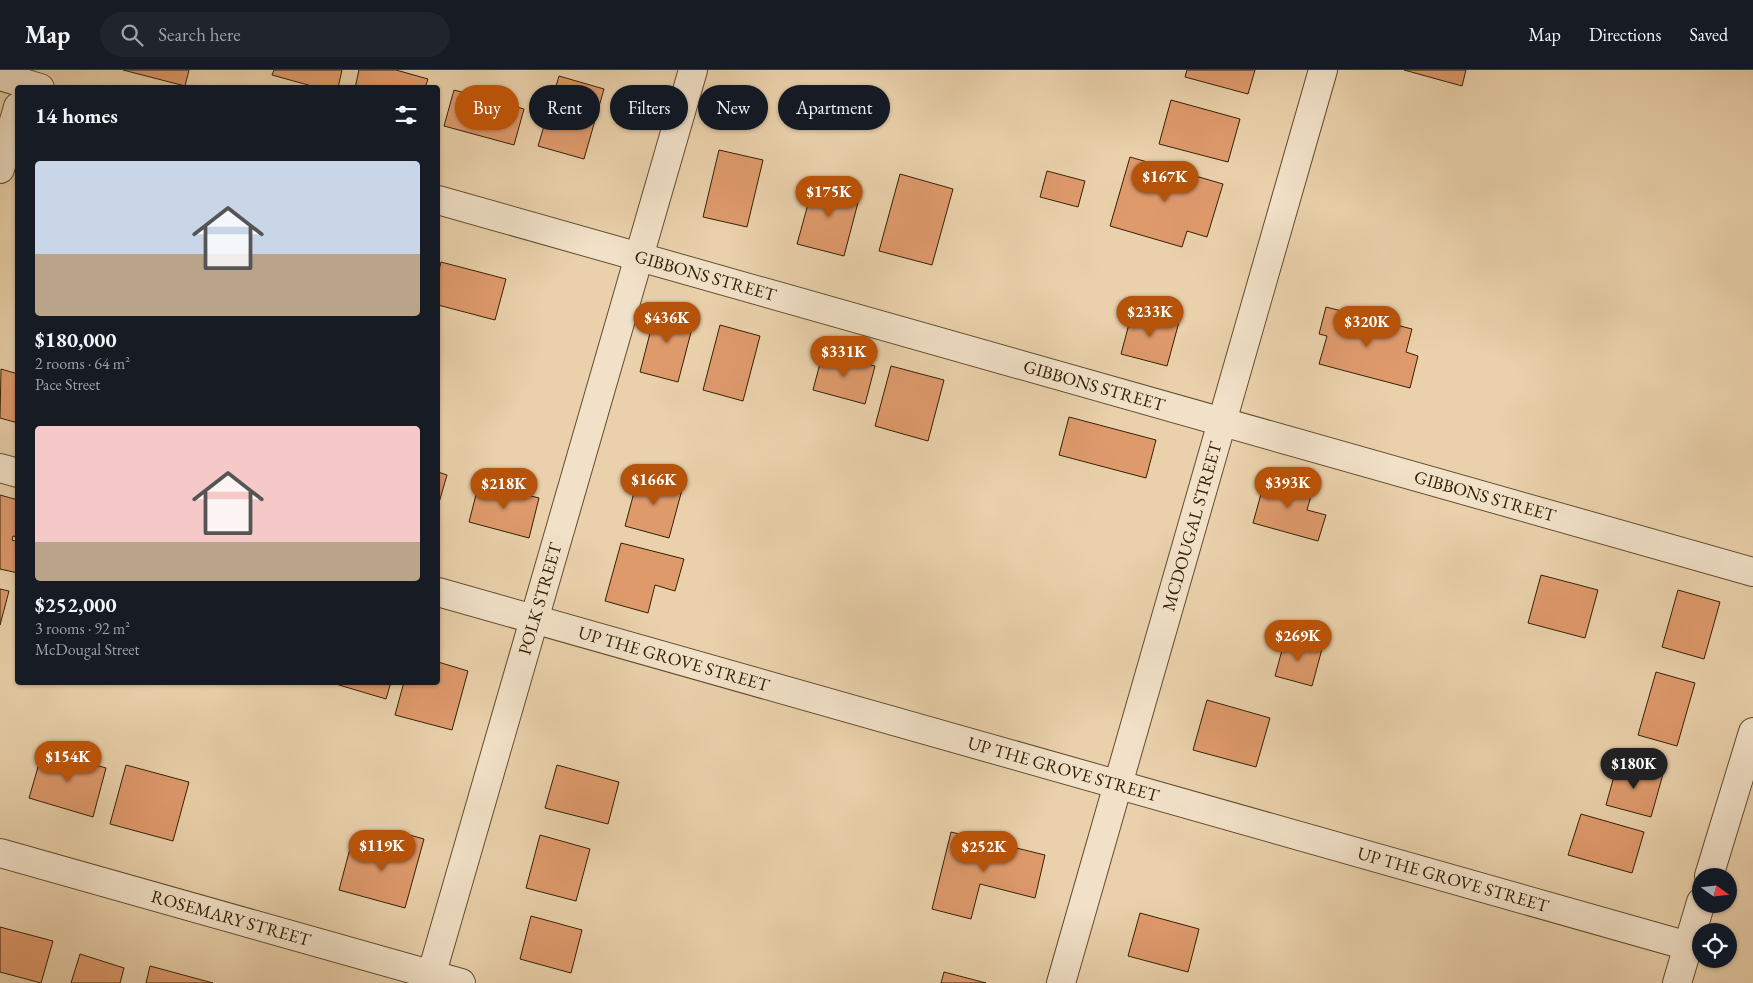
<!DOCTYPE html>
<html lang="en">
<head>
<meta charset="utf-8">
<style>
	:root { --surface:#171b24; --page:#20242c; --text:#f1f3f6; --muted:#9ea1a6; --line:#363941; --accent:#b45309 }
	body { margin:0; font-family:"EB Garamond",serif; background:var(--page); color:var(--text); height:100vh; display:flex; flex-direction:column; font-size:19px; white-space:nowrap }
	* { box-sizing:border-box; margin:0 }
	p { font-size:16px; color:var(--muted) }
	.icon { flex:none; width:28px; height:28px; fill:none; stroke:currentColor; stroke-width:2; stroke-linecap:round; stroke-linejoin:round }
	.map { position:relative; flex:1; overflow:hidden }
	.side { position:absolute; left:15px; top:15px; width:425px; height:600px; display:flex; flex-direction:column; background:var(--surface); border-radius:5px; box-shadow:0 1px 4px #0004 }
	.side>* { flex:none }
	.top-card { position:absolute; left:455px; top:15px; width:475px; height:45px; display:flex; gap:10px }
	.needle { width:32px; rotate:105deg }
	.controls { position:absolute; left:1692px; top:798px; display:grid; gap:10px }
	.controls a { display:grid; place-items:center; width:45px; height:45px; border-radius:50%; background:var(--surface); box-shadow:0 1px 4px #0004; font-size:25px }
	.price { position:absolute; translate:-50% -42px; padding:0 11px; border-radius:18px; background:var(--accent); color:#fff; font-size:16px; line-height:32px; filter:drop-shadow(0 1px 2px #0008) }
	.price::after { content:''; position:absolute; left:50%; top:30px; width:15px; height:11px; margin-left:-8px; background:inherit; clip-path:polygon(0 0,100% 0,50% 100%) }
	.price.active { background:#222; color:#fff }
	ul { padding:0; list-style:none }
	li { display:grid; align-content:center; gap:10px; height:265px; padding:0 20px }
	li span { display:grid; place-items:center; height:155px; border-radius:5px; color:#555 }
	li>.icon { margin-inline-start:auto }
	span .icon { width:90px; height:90px; fill:#fffc; stroke-width:1 }
	li b { font-size:21px }
	h2 { display:flex; justify-content:space-between; align-items:center; height:60px; padding:0 20px; font-size:21px }
	.pill { padding:0 18px; border-radius:22px; background:var(--surface); box-shadow:0 1px 4px #0004; font-size:18px; line-height:45px }
	.pill.active { background:var(--accent); color:#fff }
	header { display:flex; align-items:center; gap:30px; box-sizing:border-box; height:70px; padding:0 25px; background:var(--surface); border-bottom:1px solid var(--line) }
	header strong { font-size:24px }
	nav { display:flex; gap:28px; margin-inline-start:auto; font-size:18px }
	.search { width:350px; height:45px; background:var(--page); display:flex; align-items:center; gap:12px; box-sizing:border-box; padding:0 18px; border-radius:28px; color:var(--muted); font-size:19px }
	.map>svg:first-child { display:block }
	.building { fill:#df9a6c; stroke:#342103 }
	.lines { fill:none; stroke-linecap:round; stroke-linejoin:round }
	.minor-casing { stroke:#624d2d; stroke-width:30 }
	.minor { stroke:#f1e1c8; stroke-width:28 }
	.labels { text-anchor:middle; stroke-width:5; stroke-linejoin:round; paint-order:stroke }
	.street-label { font-size:18px; fill:#342103; stroke:#f1e1c8 }
</style>
</head>
<body>
<header>
<strong>Map</strong>
<div class="search"><svg class="icon" aria-label="search" viewBox="0 0 24 24"><circle cx="10" cy="10" r="6"/><path d="M15 15l6 6"/></svg>Search here</div>
<nav><a>Map</a><a>Directions</a><a>Saved</a></nav>
</header>
<div class="map">
<svg width="1753" height="913" viewBox="0 0 1753 913">
	<rect width="100%" height="100%" fill="#ead1ab"/>
	<filter id="stains"><feTurbulence type="fractalNoise" baseFrequency=".004" numOctaves="4"/><feColorMatrix values="0 0 0 0 .2 0 0 0 0 .09 0 0 0 0 .02 0 0 0 .5 -.17"/></filter>
	<radialGradient id="worn" r=".72"><stop offset=".6" stop-color="#630" stop-opacity="0"/><stop offset="1" stop-color="#630" stop-opacity=".3"/></radialGradient>
	<path class="building" d="M 123,0 L 189,0 L 185,16 Z
		M 274,0 L 342,0 L 338,18 L 319,18 L 272,5 Z
		M 359,0 L 396,0 L 428,9 L 425,18 L 355,18 Z
		M 1187,0 L 1255,0 L 1248,24 L 1185,7 Z
		M 1404,0 L 1466,0 L 1462,16 Z
		M 559,6 L 604,19 L 584,89 L 538,76 Z
		M 454,20 L 524,39 L 514,75 L 444,56 Z
		M 1171,30 L 1240,49 L 1228,92 L 1159,74 Z
		M 719,80 L 763,90 L 747,157 L 703,147 Z
		M 1130,87 L 1223,114 L 1207,167 L 1187,161 L 1182,177 L 1110,156 Z
		M 1047,101 L 1085,111 L 1078,137 L 1040,127 Z
		M 900,104 L 953,119 L 932,195 L 879,181 Z
		M 815,109 L 861,121 L 844,186 L 797,174 Z
		M 441,192 L 506,209 L 495,250 L 438,235 L 438,205 Z
		M 657,236 L 695,247 L 678,312 L 640,302 Z
		M 1326,237 L 1412,259 L 1406,282 L 1418,286 L 1410,318 L 1319,294 L 1327,266 L 1319,264 Z
		M 1133,239 L 1179,252 L 1167,296 L 1121,284 Z
		M 720,255 L 760,266 L 743,331 L 703,320 Z
		M 823,282 L 875,296 L 865,334 L 813,320 Z
		M 891,296 L 944,310 L 928,371 L 875,356 Z
		M 1,299 L 18,304 L 18,353 L 0,348 Z
		M 1069,347 L 1156,370 L 1146,408 L 1059,385 Z
		M 438,402 L 447,405 L 438,436 Z
		M 639,404 L 683,416 L 669,468 L 625,456 Z
		M 1266,406 L 1313,419 L 1307,440 L 1326,445 L 1318,471 L 1253,453 Z
		M 479,413 L 539,428 L 529,468 L 469,452 Z
		M 0,425 L 18,430 L 18,467 L 13,466 L 12,470 L 18,472 L 18,503 L 0,499 Z
		M 621,473 L 684,489 L 675,521 L 655,515 L 648,543 L 605,531 Z
		M 1541,505 L 1598,520 L 1585,568 L 1528,553 Z
		M 0,519 L 9,521 L 0,555 Z
		M 1678,520 L 1720,532 L 1704,589 L 1662,577 Z
		M 1285,569 L 1322,579 L 1312,616 L 1275,606 Z
		M 438,592 L 468,601 L 452,660 L 395,645 L 404,612 L 438,612 Z
		M 1656,602 L 1695,613 L 1677,676 L 1638,665 Z
		M 329,612 L 391,612 L 386,629 Z
		M 1207,630 L 1270,648 L 1256,697 L 1193,680 Z
		M 43,680 L 106,698 L 93,747 L 29,728 Z
		M 1618,692 L 1663,704 L 1651,747 L 1606,735 Z
		M 126,695 L 189,712 L 173,771 L 110,754 Z
		M 557,695 L 619,712 L 608,754 L 545,738 Z
		M 1581,744 L 1644,762 L 1632,803 L 1568,785 Z
		M 951,762 L 1045,785 L 1035,828 L 980,814 L 971,849 L 932,839 Z
		M 406,764 L 424,769 L 405,838 L 339,820 L 352,771 L 400,785 Z
		M 540,765 L 590,779 L 576,831 L 526,818 Z
		M 1140,843 L 1199,859 L 1188,902 L 1128,886 Z
		M 531,846 L 582,860 L 571,903 L 520,889 Z
		M 0,857 L 53,871 L 41,913 L 0,902 Z
		M 80,884 L 124,898 L 120,913 L 71,913 Z
		M 150,896 L 213,913 L 146,913 Z
		M 944,902 L 986,913 L 941,913 Z"/>
	<g class="lines">
		<g class="minor-casing">
			<g id="minor">
				<path d="M 0,6 L 40,18"/>
				<path d="M 0,99 L 18,37"/>
				<path id="s1" d="M 438,130 L 1753,502"/>
				<path d="M 0,398 L 18,403"/>
				<path id="s2" d="M 438,522 L 1688,876"/>
				<path id="s3" d="M 0,783 L 461,913"/>
				<path d="M 1709,806 L 1753,662"/>
				<path id="s4" d="M 429,913 L 693,0"/>
				<path id="s5" d="M 1061,913 L 1323,0"/>
				<path d="M 1677,913 L 1701,832"/>
			</g>
		</g>
		<use href="#minor" class="minor"/>
	</g>
	<g class="labels">
		<g class="street-label">
			<text dy="6" stroke="none"><textPath href="#s1" startOffset="278">GIBBONS STREET</textPath></text>
			<text dy="6" stroke="none"><textPath href="#s1" startOffset="682">GIBBONS STREET</textPath></text>
			<text dy="6" stroke="none"><textPath href="#s1" startOffset="1088">GIBBONS STREET</textPath></text>
			<text dy="6" stroke="none"><textPath href="#s5" startOffset="475">MCDOUGAL STREET</textPath></text>
			<text dy="6" stroke="none"><textPath href="#s4" startOffset="400">POLK STREET</textPath></text>
			<text dy="6" stroke="none"><textPath href="#s2" startOffset="245">UP THE GROVE STREET</textPath></text>
			<text dy="6" stroke="none"><textPath href="#s2" startOffset="650">UP THE GROVE STREET</textPath></text>
			<text dy="6" stroke="none"><textPath href="#s2" startOffset="1055">UP THE GROVE STREET</textPath></text>
			<text dy="6" stroke="none"><textPath href="#s3" startOffset="240">ROSEMARY STREET</textPath></text>
		</g>
	</g>
	<rect width="100%" height="100%" filter="url(#stains)"/>
	<rect width="100%" height="100%" fill="url(#worn)"/>
</svg>
<div class="controls">
<a><svg class="needle" viewBox="-14 -14 28 28"><path d="M0-13l5 13h-10z" fill="#e53935"/><path d="M0 13l5-13h-10z" fill="#9ea1a6"/></svg></a>
<a><svg class="icon" aria-label="locate" viewBox="0 0 24 24"><circle cx="12" cy="12" r="6"/><path d="M12 2v4M12 18v4M2 12h4M18 12h4"/></svg></a>
</div>
<b class="price" style="left:1165px;top:133px">$167K</b>
<b class="price" style="left:829px;top:148px">$175K</b>
<b class="price" style="left:1150px;top:268px">$233K</b>
<b class="price" style="left:667px;top:274px">$436K</b>
<b class="price" style="left:1367px;top:278px">$320K</b>
<b class="price" style="left:844px;top:308px">$331K</b>
<b class="price" style="left:654px;top:436px">$166K</b>
<b class="price" style="left:1288px;top:439px">$393K</b>
<b class="price" style="left:504px;top:440px">$218K</b>
<b class="price" style="left:1298px;top:592px">$269K</b>
<b class="price" style="left:68px;top:713px">$154K</b>
<b class="price active" style="left:1634px;top:720px">$180K</b>
<b class="price" style="left:382px;top:802px">$119K</b>
<b class="price" style="left:984px;top:803px">$252K</b>
<div class="top-card">
<a class="pill active">Buy</a>
<a class="pill">Rent</a>
<a class="pill">Filters</a>
<a class="pill">New</a>
<a class="pill">Apartment</a>
</div>
<section class="side">
<h2>14 homes<svg class="icon" aria-label="filters" viewBox="0 0 24 24"><path d="M4 7h16M4 17h16"/><circle cx="9" cy="7" r="2"/><circle cx="15" cy="17" r="2"/></svg></h2>
<ul>
<li><span style="background:linear-gradient(#c9d6e8 60%,#b9a48a 0)"><svg class="icon" aria-label="home" viewBox="0 0 24 24"><path d="M3 11l9-7 9 7M6 9v11h12V9"/></svg></span><div><b>$180,000</b><p>2 rooms · 64 m²</p><p>Pace Street</p></div></li>
<li><span style="background:linear-gradient(#f6c9c9 75%,#b9a48a 0)"><svg class="icon" aria-label="home" viewBox="0 0 24 24"><path d="M3 11l9-7 9 7M6 9v11h12V9"/></svg></span><div><b>$252,000</b><p>3 rooms · 92 m²</p><p>McDougal Street</p></div></li>
</ul>
</section>
</div>
</body>
</html>
